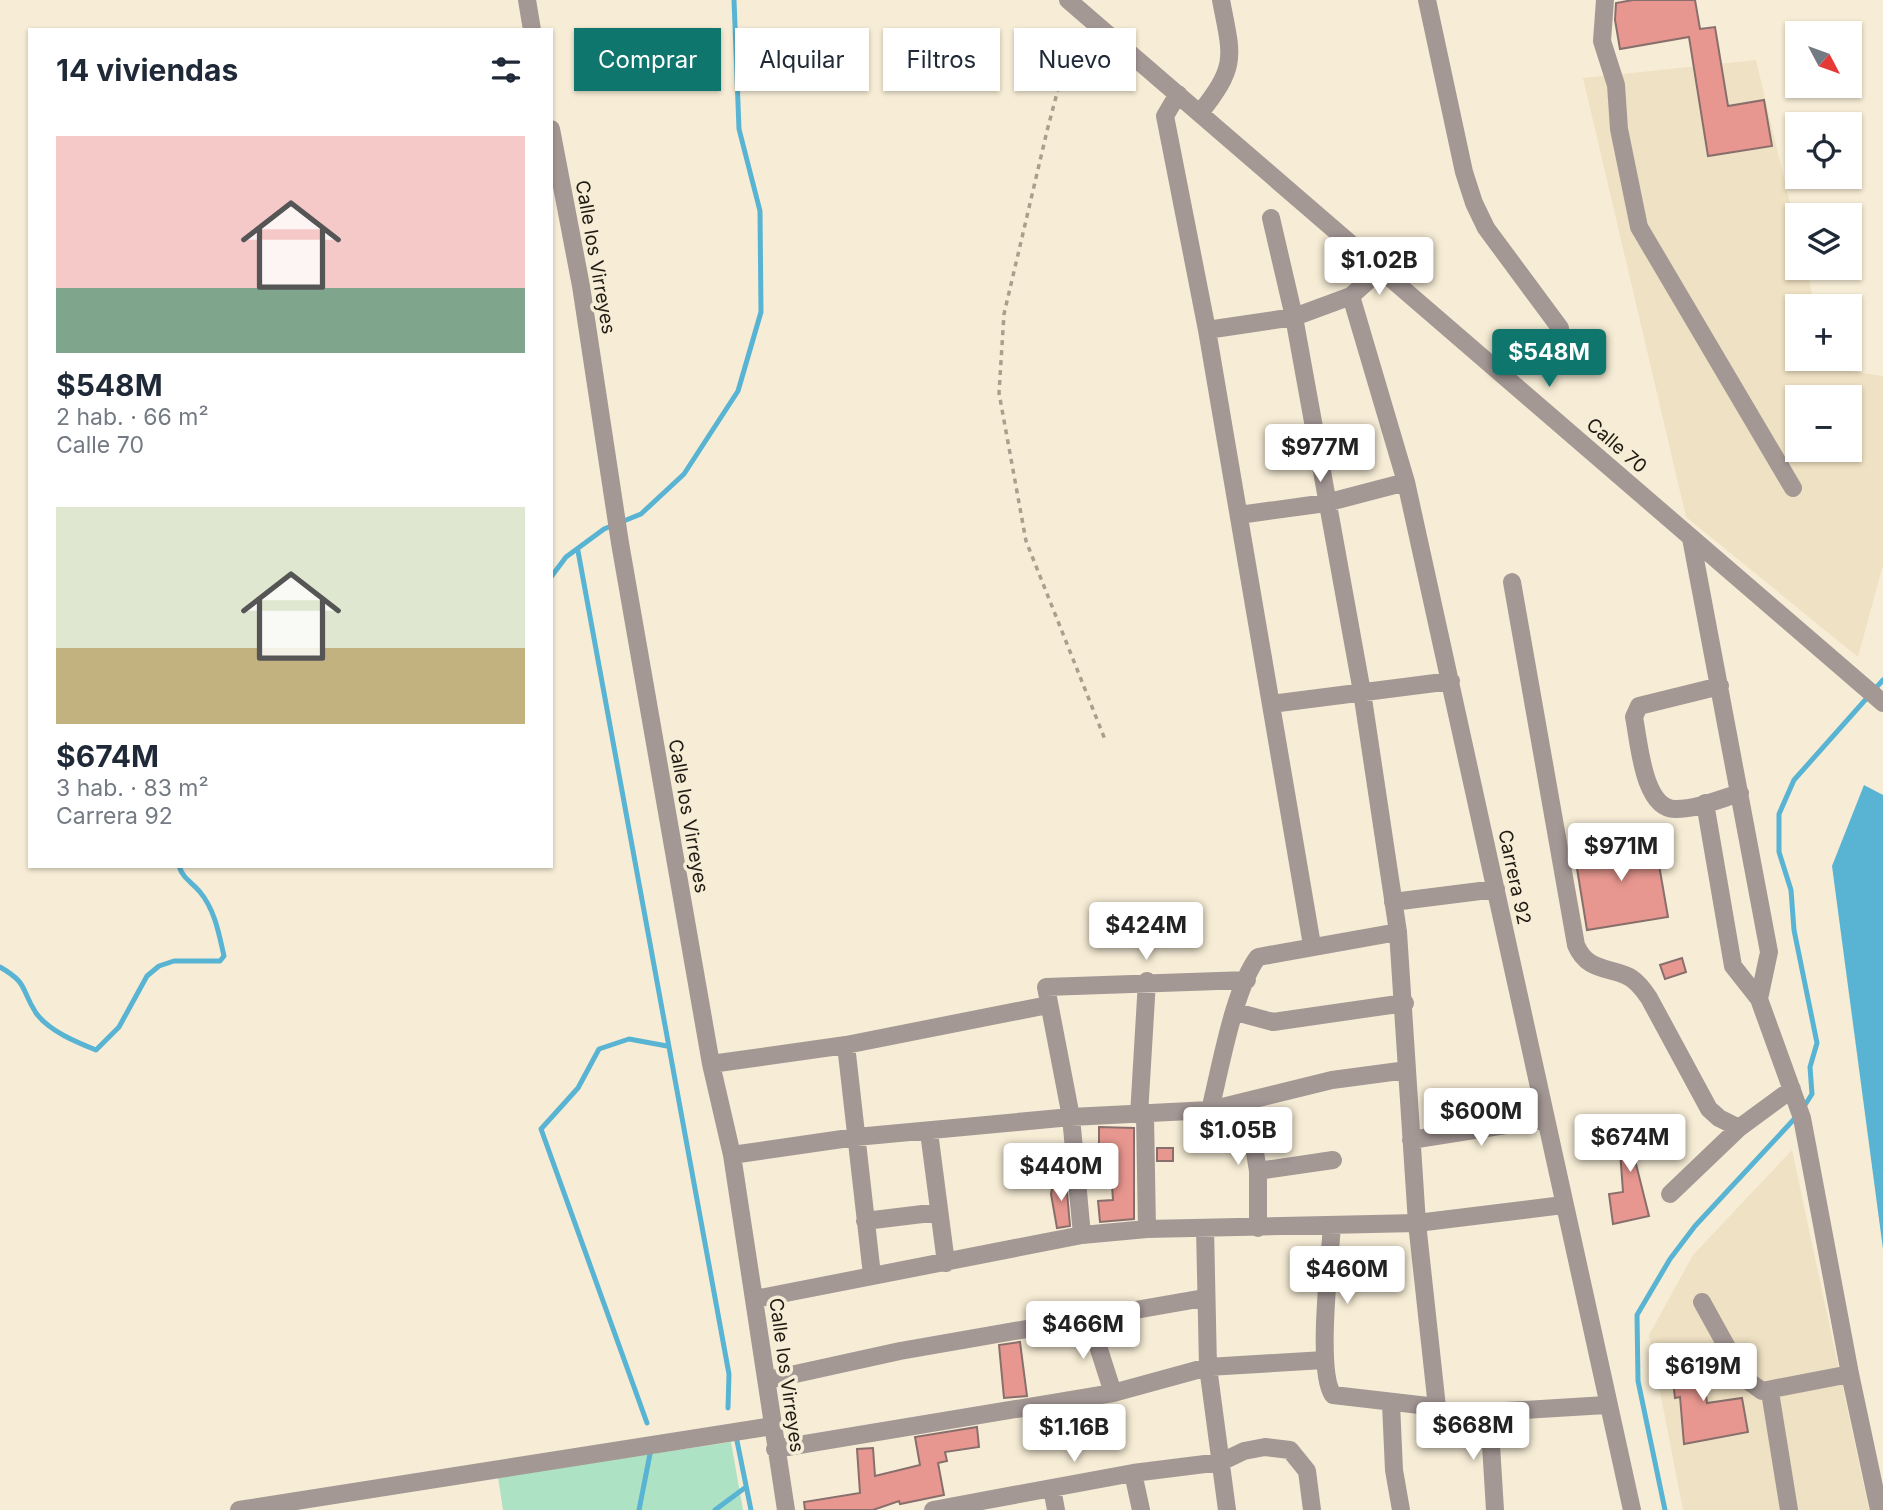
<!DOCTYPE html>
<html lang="es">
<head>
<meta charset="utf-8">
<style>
	:root { --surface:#fff; --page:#f2f2f3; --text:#1f2937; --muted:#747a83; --accent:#0f766e }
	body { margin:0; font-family:Inter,sans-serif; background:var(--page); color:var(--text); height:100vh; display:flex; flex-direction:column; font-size:26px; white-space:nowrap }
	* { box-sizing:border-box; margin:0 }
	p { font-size:23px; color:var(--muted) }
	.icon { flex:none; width:38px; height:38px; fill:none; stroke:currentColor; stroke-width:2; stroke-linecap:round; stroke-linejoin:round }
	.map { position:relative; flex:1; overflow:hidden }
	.side { position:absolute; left:28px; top:28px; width:525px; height:840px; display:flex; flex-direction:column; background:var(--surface); border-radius:0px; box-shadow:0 2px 5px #0004 }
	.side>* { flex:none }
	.hud { position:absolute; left:574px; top:28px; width:665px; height:63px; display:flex; gap:14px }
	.needle { width:46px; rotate:131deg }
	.controls { position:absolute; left:1785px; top:21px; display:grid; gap:14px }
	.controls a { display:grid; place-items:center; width:77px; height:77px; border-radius:0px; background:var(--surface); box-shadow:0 2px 5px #0004; font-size:35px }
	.price { position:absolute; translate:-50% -60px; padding:0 16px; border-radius:7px; background:#fff; color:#222; font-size:23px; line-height:46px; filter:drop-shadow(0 2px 4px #0008) }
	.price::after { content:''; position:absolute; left:50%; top:42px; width:21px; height:16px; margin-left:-10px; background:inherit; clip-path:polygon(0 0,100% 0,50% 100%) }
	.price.current { background:var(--accent); color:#fff }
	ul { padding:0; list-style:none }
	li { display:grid; align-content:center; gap:14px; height:371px; padding:0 28px }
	li span { display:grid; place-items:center; height:217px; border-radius:0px; color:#555 }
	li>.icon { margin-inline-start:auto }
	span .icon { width:126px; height:126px; fill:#fffc; stroke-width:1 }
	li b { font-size:30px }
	h2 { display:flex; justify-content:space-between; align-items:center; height:84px; padding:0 28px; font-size:30px }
	.pill { padding:0 24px; border-radius:0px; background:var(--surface); box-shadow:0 2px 5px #0004; font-size:24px; line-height:63px }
	.pill.current { background:var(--accent); color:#fff }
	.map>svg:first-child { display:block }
	.built { fill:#efe1c3; fill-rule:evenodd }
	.green { fill:#ade2c4 }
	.water { fill:#59b4d3 }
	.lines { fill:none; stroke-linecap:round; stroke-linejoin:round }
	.stream { stroke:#59b4d3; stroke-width:5 }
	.building { fill:#e7978f; stroke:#886f6c; stroke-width:2 }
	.path { stroke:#a8a08f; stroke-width:3.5; stroke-dasharray:5 5; stroke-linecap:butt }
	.minor { stroke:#a49895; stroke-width:18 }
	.labels { text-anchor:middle; stroke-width:7; stroke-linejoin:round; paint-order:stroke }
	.street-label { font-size:19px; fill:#1f1b13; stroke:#f7edd6 }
</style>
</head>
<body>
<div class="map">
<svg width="1883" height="1510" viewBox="0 0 1883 1510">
	<rect width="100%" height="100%" fill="#f7edd6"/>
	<path class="built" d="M 1756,60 L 1797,233 L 1797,268 L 1806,268 L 1815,306 L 1797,306 L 1797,359 L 1827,359 L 1830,368 L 1883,376 L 1883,565 L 1858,657 L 1686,517 L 1583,78 ZM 1797,397 L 1850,397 L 1850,450 L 1797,450 Z
		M 1792,1150 L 1869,1510 L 1683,1510 L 1649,1335 L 1693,1255 Z"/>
	<path class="green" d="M 731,1442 L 743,1510 L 503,1510 L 498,1477 Z"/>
	<path class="water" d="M 1864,785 L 1883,795 L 1883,1249 L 1832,866 Z"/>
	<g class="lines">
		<path class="stream" d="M 578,551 L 729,1374 L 728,1408
			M 551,577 L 566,557 L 604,529 L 641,514 L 684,474 L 738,391 L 761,312 L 760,211 L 739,129 L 734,0
			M 0,967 C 29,984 20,988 36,1013 C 49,1031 76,1042 96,1050 L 119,1027 L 147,976 L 159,966 L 174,961 L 220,961 L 224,956 C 219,934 215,910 200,892 C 192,882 183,879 179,866
			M 1803,1108 L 1812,1094 L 1810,1067 L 1817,1043 L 1794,930 L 1791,890 L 1779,852 L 1779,814 L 1794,780 L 1883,680
			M 647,1423 L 541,1129 L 578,1088 L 599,1049 L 629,1039 L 667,1046
			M 736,1436 L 751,1510
			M 639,1510 L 650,1454
			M 715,1510 L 746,1487
			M 1665,1510 L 1638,1381 L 1637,1315 L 1670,1259 L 1695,1226 L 1797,1116"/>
	</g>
	<path class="building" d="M 1633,0 L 1695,0 L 1700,29 L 1715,27 L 1728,106 L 1764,100 L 1772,146 L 1708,156 L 1689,37 L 1620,49 L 1615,20 L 1616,3 Z
		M 1654,836 L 1668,917 L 1587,930 L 1574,850 Z
		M 1682,958 L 1686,972 L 1665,979 L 1660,965 Z
		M 1650,1119 L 1652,1144 L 1632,1148 L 1649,1216 L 1613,1224 L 1609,1194 L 1623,1192 L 1620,1150 L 1616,1150 L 1615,1137 L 1619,1136 L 1618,1123 L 1625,1122 L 1628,1134 L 1636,1133 L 1634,1121 Z
		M 1099,1127 L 1134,1128 L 1134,1219 L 1100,1222 L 1098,1201 L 1113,1200 L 1111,1171 L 1107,1172 L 1103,1145 L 1099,1145 Z
		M 1157,1148 L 1173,1148 L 1173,1161 L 1157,1161 Z
		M 1054,1179 L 1066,1181 L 1070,1226 L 1057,1228 L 1051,1194 Z
		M 1020,1342 L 1027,1396 L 1004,1398 L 999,1345 Z
		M 1700,1349 L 1707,1403 L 1742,1398 L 1748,1432 L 1684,1444 L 1680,1397 L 1675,1398 L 1670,1354 Z
		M 977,1427 L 979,1447 L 945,1452 L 947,1461 L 938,1463 L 944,1495 L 900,1504 L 899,1501 L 873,1510 L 805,1510 L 804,1502 L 860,1493 L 857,1449 L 873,1448 L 875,1476 L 920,1465 L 915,1437 Z"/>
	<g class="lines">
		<path class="path" d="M 1080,31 L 1067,55 L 1047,131 L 1004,314 L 999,393 L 1026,541 L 1106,742"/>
		<path class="minor" d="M 527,0 L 532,30
			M 1068,0 L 1883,703
			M 1427,0 L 1464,172 L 1474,203 L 1486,228 L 1560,328
			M 1605,0 L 1602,41 L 1616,85 L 1619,129 L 1639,227 L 1793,488
			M 1178,94 L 1165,116 L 1207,330 L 1312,945
			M 1200,113 C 1238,65 1232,57 1221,0
			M 551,129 L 581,286 L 620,543 L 711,1064 L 732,1155 L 786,1510
			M 1271,218 L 1294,317 L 1362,692 L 1398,932 L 1417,1223 L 1437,1407
			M 1351,296 L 1406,482 L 1632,1510
			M 1207,330 L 1294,317 L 1351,296 L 1381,269
			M 1239,515 L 1326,503 L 1406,482
			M 1691,538 L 1769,952 L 1759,999 L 1802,1118 L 1850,1374 L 1879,1510
			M 1512,582 L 1576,945 C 1586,969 1604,967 1625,975 C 1636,979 1643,989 1649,998 L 1709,1109 L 1719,1118 L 1739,1128 L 1792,1089
			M 1720,686 L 1639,706 L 1634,717 C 1639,741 1643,810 1676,809 C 1697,809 1720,799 1740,793
			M 1271,704 L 1451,681
			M 1705,803 L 1733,966 L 1759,999
			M 1393,902 L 1496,889
			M 1236,1012 L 1273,1022 L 1405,1003
			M 846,1045 L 872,1275
			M 711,1064 L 846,1045 L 1048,1005
			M 1247,1103 L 1258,1171 L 1258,1228
			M 1210,1110 C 1220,1070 1234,988 1258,957 L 1398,932
			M 1139,1115 L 1147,981
			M 1145,1115 L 1147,1229
			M 929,1132 L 946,1263
			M 1411,1140 L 1545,1119
			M 732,1155 L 856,1137 L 1071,1117 L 1210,1110 L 1332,1080 L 1407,1070
			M 1258,1171 L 1333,1160
			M 1670,1194 L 1739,1128
			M 865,1221 L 939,1212
			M 1332,1225 C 1330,1259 1316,1371 1333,1395 L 1437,1407 L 1443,1411 L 1489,1412 L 1606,1405
			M 1205,1228 L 1208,1367 L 1227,1510
			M 1082,1235 L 1071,1117 L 1046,987 L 1247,980
			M 755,1299 L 1082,1235 L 1147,1229 L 1417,1223 L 1563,1205
			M 1702,1302 L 1744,1378 L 1762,1391 L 1850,1374
			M 1089,1318 L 1113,1393
			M 768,1380 L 900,1351 L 1204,1298
			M 1770,1392 L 1789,1510
			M 1391,1404 L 1394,1470 L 1401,1510
			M 1489,1412 L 1495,1510
			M 775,1449 L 1113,1393 L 1208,1367 L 1324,1360
			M 1133,1473 L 1141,1510
			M 1052,1488 L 1056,1510
			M 239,1510 L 773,1426
			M 933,1510 L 1133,1473 L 1221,1462 L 1244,1451 L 1265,1447 L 1290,1450 L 1307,1471 L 1312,1510"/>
	</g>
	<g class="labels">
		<g class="street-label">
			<text transform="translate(596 257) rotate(80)" y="7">Calle los Virreyes</text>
			<text transform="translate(1617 445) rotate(41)" y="7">Calle 70</text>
			<text transform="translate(689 816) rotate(80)" y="7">Calle los Virreyes</text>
			<text transform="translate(1515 877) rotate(78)" y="7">Carrera 92</text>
			<text transform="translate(787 1375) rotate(82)" y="7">Calle los Virreyes</text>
		</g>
	</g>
</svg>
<div class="controls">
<a><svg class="needle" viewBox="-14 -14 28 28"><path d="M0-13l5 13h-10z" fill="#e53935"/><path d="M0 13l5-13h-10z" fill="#747a83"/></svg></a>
<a><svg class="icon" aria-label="locate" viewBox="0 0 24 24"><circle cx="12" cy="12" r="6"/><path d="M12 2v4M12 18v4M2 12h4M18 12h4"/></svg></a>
<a><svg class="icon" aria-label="layers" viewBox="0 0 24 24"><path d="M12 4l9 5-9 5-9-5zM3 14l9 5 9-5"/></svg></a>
<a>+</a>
<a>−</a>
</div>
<b class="price" style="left:1379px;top:297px">$1.02B</b>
<b class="price current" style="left:1549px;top:389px">$548M</b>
<b class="price" style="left:1320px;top:484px">$977M</b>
<b class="price" style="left:1621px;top:883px">$971M</b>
<b class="price" style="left:1146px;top:962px">$424M</b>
<b class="price" style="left:1481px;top:1148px">$600M</b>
<b class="price" style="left:1238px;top:1167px">$1.05B</b>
<b class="price" style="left:1630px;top:1174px">$674M</b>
<b class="price" style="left:1061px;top:1203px">$440M</b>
<b class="price" style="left:1347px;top:1306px">$460M</b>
<b class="price" style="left:1083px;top:1361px">$466M</b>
<b class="price" style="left:1703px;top:1403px">$619M</b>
<b class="price" style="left:1473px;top:1462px">$668M</b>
<b class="price" style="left:1074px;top:1464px">$1.16B</b>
<div class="hud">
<a class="pill current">Comprar</a>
<a class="pill">Alquilar</a>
<a class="pill">Filtros</a>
<a class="pill">Nuevo</a>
</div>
<section class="side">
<h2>14 viviendas<svg class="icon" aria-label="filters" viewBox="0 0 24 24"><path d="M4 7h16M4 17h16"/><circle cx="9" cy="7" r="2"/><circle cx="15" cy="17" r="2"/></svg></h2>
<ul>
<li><span style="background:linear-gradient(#f6c9c9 70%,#7fa58c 0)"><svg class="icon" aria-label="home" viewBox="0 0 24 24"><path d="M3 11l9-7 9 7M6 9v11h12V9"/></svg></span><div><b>$548M</b><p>2 hab. · 66 m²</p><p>Calle 70</p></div></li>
<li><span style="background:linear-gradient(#dfe7d0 65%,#c2b280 0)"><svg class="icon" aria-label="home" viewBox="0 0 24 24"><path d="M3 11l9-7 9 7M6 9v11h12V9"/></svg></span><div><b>$674M</b><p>3 hab. · 83 m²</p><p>Carrera 92</p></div></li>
</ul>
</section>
</div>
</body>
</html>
